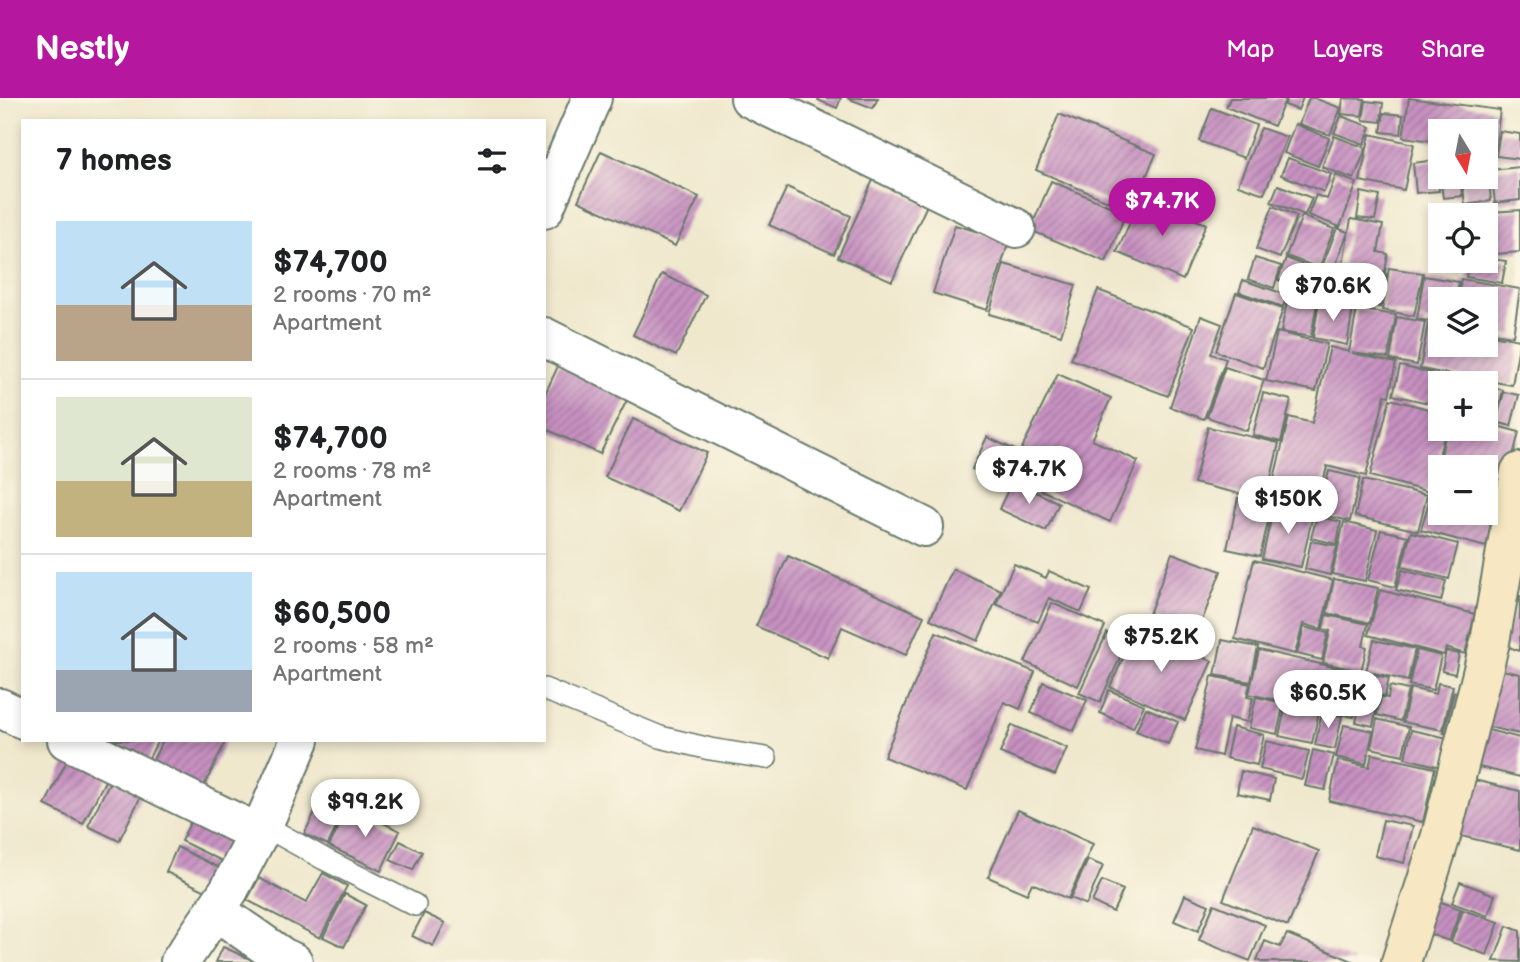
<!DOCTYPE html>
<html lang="en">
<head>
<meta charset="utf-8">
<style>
	:root { --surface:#fff; --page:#f2f2f2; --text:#202124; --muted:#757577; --line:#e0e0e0; --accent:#b5179e }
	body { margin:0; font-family:"Balsamiq Sans",sans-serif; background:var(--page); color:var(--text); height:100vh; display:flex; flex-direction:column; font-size:26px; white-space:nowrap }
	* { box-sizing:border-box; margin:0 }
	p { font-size:23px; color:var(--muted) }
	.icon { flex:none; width:38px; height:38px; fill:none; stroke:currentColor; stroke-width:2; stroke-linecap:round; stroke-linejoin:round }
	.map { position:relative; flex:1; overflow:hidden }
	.drawer { position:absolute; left:21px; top:21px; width:525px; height:623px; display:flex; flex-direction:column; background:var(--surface); border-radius:0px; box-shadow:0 4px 10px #0003 }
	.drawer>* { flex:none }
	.needle { width:46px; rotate:170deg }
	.controls { position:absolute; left:1428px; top:21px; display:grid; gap:14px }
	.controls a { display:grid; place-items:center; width:70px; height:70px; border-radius:0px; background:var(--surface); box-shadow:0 4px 10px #0003; font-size:35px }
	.price { position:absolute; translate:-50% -60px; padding:0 16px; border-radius:24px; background:#fff; color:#222; font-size:23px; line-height:46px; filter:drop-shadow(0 2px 4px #0008) }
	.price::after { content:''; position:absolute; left:50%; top:42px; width:21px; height:16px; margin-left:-10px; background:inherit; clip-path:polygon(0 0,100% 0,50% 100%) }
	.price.active { background:var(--accent); color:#fff }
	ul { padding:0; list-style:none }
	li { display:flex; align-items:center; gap:21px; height:175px; padding:0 35px }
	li+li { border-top:2px solid var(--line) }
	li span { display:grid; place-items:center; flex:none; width:196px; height:140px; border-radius:0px; color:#555 }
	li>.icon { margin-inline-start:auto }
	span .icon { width:84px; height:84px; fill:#fffc; stroke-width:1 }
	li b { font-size:30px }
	h2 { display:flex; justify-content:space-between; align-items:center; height:84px; padding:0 35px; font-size:30px }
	header { display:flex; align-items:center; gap:42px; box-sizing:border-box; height:98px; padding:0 35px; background:var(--accent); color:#fff }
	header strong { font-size:33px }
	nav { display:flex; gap:38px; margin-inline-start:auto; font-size:24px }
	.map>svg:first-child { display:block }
	.building { fill:url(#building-hatch) }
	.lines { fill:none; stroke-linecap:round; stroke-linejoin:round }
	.lane-casing { stroke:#68796a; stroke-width:24 }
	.street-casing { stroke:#68796a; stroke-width:42 }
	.secondary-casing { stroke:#68796a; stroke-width:42 }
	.lane { stroke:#fff; stroke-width:21 }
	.street { stroke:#fff; stroke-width:38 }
	.secondary { stroke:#f7e8c3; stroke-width:38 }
</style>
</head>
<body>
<header>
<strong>Nestly</strong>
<nav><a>Map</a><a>Layers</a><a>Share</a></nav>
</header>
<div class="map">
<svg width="1520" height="864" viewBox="0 0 1520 864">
	<defs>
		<pattern id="building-hatch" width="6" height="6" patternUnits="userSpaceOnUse" patternTransform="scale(1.75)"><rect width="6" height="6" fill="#c791c1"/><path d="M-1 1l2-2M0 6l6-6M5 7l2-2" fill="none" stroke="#a1789e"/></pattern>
	</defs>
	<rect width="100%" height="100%" fill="#fcf5e5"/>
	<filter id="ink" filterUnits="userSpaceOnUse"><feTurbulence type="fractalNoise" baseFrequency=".0143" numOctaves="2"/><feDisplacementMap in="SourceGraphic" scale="14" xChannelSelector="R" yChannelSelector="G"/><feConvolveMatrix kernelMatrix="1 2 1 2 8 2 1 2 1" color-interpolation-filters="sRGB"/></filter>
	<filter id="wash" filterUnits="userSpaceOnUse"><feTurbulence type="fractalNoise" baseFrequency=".00686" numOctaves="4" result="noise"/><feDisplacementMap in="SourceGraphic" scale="28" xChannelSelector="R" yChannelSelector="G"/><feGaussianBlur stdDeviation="1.57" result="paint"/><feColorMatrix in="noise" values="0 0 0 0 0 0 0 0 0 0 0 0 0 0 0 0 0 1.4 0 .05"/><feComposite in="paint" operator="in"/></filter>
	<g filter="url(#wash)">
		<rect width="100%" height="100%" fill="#efe8cd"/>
		<g id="blocks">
			<path class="building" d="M 819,0 L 841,0 L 837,10 L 818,2 Z
				M 847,0 L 878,0 L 873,10 Z
				M 1230,0 L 1279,0 L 1285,2 L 1274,28 L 1226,9 Z
				M 1287,0 L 1303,0 L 1298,12 L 1285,7 Z
				M 1309,0 L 1314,0 L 1341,10 L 1330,37 L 1299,26 Z
				M 1343,0 L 1365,1 L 1362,18 L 1341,16 Z
				M 1409,0 L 1500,12 L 1495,52 L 1486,51 L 1486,33 L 1440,33 L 1440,44 L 1403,39 Z
				M 1366,3 L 1383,5 L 1381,24 L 1363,22 Z
				M 1212,10 L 1256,27 L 1244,60 L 1199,43 Z
				M 1384,15 L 1403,17 L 1401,36 L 1381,34 Z
				M 1059,16 L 1156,56 L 1131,113 L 1036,72 Z
				M 1341,18 L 1371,29 L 1364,46 L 1334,35 Z
				M 1295,26 L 1329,40 L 1318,68 L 1284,55 Z
				M 1261,30 L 1287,39 L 1264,96 L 1238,87 Z
				M 1500,33 L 1520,36 L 1520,61 L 1496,58 Z
				M 1370,36 L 1414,46 L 1404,92 L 1360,83 Z
				M 1334,38 L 1366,50 L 1354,81 L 1322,69 Z
				M 601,53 L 699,99 L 675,148 L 578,103 Z
				M 1288,60 L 1331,76 L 1324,94 L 1281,77 Z
				M 1436,62 L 1439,93 L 1416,95 L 1413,65 Z
				M 1486,69 L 1488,69 L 1491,103 L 1465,107 L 1462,79 L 1486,79 Z
				M 1520,69 L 1520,102 L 1495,105 L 1491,72 Z
				M 1336,77 L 1357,85 L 1340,129 L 1308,117 L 1316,97 L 1327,101 Z
				M 1440,79 L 1460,79 L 1462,98 L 1443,100 Z
				M 873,82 L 927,107 L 892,183 L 838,159 Z
				M 1051,83 L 1126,115 L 1106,164 L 1030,132 Z
				M 1278,87 L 1312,100 L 1305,117 L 1271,104 Z
				M 787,89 L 851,118 L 834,156 L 769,127 Z
				M 1361,94 L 1380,98 L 1375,122 L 1357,120 Z
				M 1141,99 L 1206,126 L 1183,182 L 1117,154 Z
				M 1273,108 L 1297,118 L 1280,160 L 1256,151 Z
				M 1487,108 L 1488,117 L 1453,117 L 1452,111 Z
				M 1520,112 L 1520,154 L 1495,156 L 1491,114 Z
				M 1302,118 L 1334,131 L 1319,170 L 1286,158 Z
				M 1351,121 L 1383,127 L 1378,154 L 1388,156 L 1385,174 L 1343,166 Z
				M 955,127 L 1009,143 L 987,212 L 933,195 Z
				M 1337,130 L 1348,134 L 1334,171 L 1323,166 Z
				M 1255,160 L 1281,168 L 1274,190 L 1248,181 Z
				M 1286,160 L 1341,182 L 1332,203 L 1278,182 Z
				M 1486,160 L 1506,163 L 1502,185 L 1466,179 L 1469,163 L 1486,163 Z
				M 1004,166 L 1076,187 L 1061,237 L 989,216 Z
				M 1345,169 L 1386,176 L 1380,209 L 1339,202 Z
				M 1389,170 L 1423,175 L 1414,218 L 1382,212 Z
				M 662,176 L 706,197 L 676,258 L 633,237 Z
				M 1424,178 L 1459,184 L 1456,201 L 1440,201 L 1440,225 L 1417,221 Z
				M 1461,181 L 1520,191 L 1513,238 L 1486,234 L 1486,201 L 1458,201 Z
				M 1243,182 L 1287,197 L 1283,209 L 1239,194 Z
				M 1098,192 L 1194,229 L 1168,298 L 1071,261 Z
				M 1289,194 L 1318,199 L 1311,239 L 1281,234 Z
				M 1236,195 L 1283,211 L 1263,270 L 1216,253 Z
				M 1319,204 L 1353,210 L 1347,247 L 1313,240 Z
				M 1357,211 L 1396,217 L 1388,260 L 1352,255 L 1396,265 L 1389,298 L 1385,297 L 1366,378 L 1327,368 L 1317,412 L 1269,402 L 1289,319 L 1312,325 L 1330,249 L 1349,254 Z
				M 1201,218 L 1222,226 L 1211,256 L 1226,261 L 1204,321 L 1170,309 Z
				M 1397,219 L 1425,224 L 1417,267 L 1390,262 Z
				M 1428,226 L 1440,228 L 1440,247 L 1486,247 L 1486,236 L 1520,242 L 1512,287 L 1420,271 Z
				M 1277,234 L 1327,246 L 1316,293 L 1266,283 Z
				M 559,266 L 629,298 L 600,356 L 544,330 L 544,298 Z
				M 1400,268 L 1443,278 L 1440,285 L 1437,307 L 1393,297 Z
				M 1225,269 L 1264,282 L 1247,333 L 1207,319 Z
				M 1058,276 L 1111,300 L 1092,342 L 1138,363 L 1110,424 L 1009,377 Z
				M 1486,288 L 1503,292 L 1495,325 L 1486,322 Z
				M 1504,294 L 1519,297 L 1511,328 L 1496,324 Z
				M 1263,295 L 1291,302 L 1281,344 L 1253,337 Z
				M 1390,301 L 1440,314 L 1440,331 L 1446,331 L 1429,394 L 1370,378 Z
				M 633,321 L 707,355 L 679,413 L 605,379 Z
				M 1486,325 L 1519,334 L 1509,374 L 1441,357 L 1447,331 L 1486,331 Z
				M 1208,329 L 1279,345 L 1266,402 L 1194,385 Z
				M 987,339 L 1019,354 L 1004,386 L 972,371 Z
				M 1329,373 L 1360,380 L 1350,423 L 1319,416 Z
				M 1486,377 L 1504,381 L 1496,413 L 1486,410 Z
				M 1363,382 L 1427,397 L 1418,433 L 1355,418 Z
				M 1012,383 L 1059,405 L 1046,433 L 999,411 Z
				M 1430,399 L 1440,402 L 1440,415 L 1486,415 L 1486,413 L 1495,416 L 1486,449 L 1421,432 Z
				M 1238,400 L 1272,407 L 1260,458 L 1227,451 Z
				M 1274,408 L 1313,416 L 1301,469 L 1262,461 Z
				M 1317,418 L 1341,424 L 1337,446 L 1311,440 Z
				M 1344,424 L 1377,432 L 1365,483 L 1332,476 Z
				M 1381,432 L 1408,438 L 1395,489 L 1368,482 Z
				M 1411,434 L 1458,446 L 1449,481 L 1402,469 Z
				M 1311,443 L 1337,448 L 1330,477 L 1305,471 Z
				M 1172,455 L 1221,473 L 1198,533 L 1149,516 Z
				M 788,458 L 924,518 L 906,557 L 842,529 L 828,560 L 756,528 Z
				M 1254,462 L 1333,482 L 1321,531 L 1303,526 L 1295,556 L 1235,541 Z
				M 1014,466 L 1046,480 L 1049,473 L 1091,492 L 1081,514 L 1049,500 L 1038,524 L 996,506 Z
				M 953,471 L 1001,492 L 978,543 L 930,521 Z
				M 1402,472 L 1446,483 L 1441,503 L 1396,492 Z
				M 1334,481 L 1378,490 L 1370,525 L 1327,515 Z
				M 1380,492 L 1475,516 L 1465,556 L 1446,550 L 1444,557 L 1368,537 Z
				M 1520,497 L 1520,553 L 1503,547 Z
				M 1052,505 L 1105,528 L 1078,588 L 1025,564 Z
				M 1326,517 L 1368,526 L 1363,548 L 1367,549 L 1361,573 L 1323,565 L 1330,533 L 1323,531 Z
				M 1137,529 L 1212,563 L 1185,622 L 1110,589 Z
				M 1304,529 L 1328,535 L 1322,562 L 1297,556 Z
				M 936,534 L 1035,574 L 1020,611 L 1004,604 L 967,692 L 884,659 Z
				M 1107,535 L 1127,544 L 1100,604 L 1079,595 Z
				M 1222,542 L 1258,549 L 1251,584 L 1215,577 Z
				M 1374,542 L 1415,551 L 1408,583 L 1366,573 Z
				M 1259,552 L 1338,570 L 1330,604 L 1287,595 L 1285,604 L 1249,596 Z
				M 1417,552 L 1441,558 L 1433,592 L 1409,587 Z
				M 1446,553 L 1459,556 L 1455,576 L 1442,573 Z
				M 1340,570 L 1364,575 L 1354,619 L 1329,614 Z
				M 1498,571 L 1520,576 L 1520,636 L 1484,628 Z
				M 1366,575 L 1389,580 L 1385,598 L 1362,593 Z
				M 1212,578 L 1250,586 L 1247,599 L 1253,600 L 1247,624 L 1229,620 L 1221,658 L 1195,652 Z
				M 1043,584 L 1087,602 L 1074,633 L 1031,615 Z
				M 1438,585 L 1453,588 L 1443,632 L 1403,624 L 1410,590 L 1436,596 Z
				M 1390,588 L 1408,592 L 1401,623 L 1377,617 L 1381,599 L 1388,600 Z
				M 1109,592 L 1144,607 L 1133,630 L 1100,615 Z
				M 1454,594 L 1467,596 L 1457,639 L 1444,635 Z
				M 1363,595 L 1379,599 L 1373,628 L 1356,624 Z
				M 1288,598 L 1321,605 L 1312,645 L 1279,638 Z
				M 1256,599 L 1284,605 L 1277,636 L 1249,630 Z
				M 1146,610 L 1178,624 L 1168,646 L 1136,633 Z
				M 1322,614 L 1342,618 L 1335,651 L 1315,647 Z
				M 1377,621 L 1409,629 L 1403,657 L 1371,650 Z
				M 1012,627 L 1067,650 L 1055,677 L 1000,655 Z
				M 1344,627 L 1373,633 L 1366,666 L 1336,659 Z
				M 1233,629 L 1264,637 L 1257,667 L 1226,660 Z
				M 1484,631 L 1520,640 L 1520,679 L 1475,668 Z
				M 1411,632 L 1448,640 L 1441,669 L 1405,660 Z
				M 86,642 L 158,642 L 144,670 Z
				M 163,642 L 226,642 L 200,697 L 148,672 Z
				M 1266,643 L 1309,653 L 1302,681 L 1260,671 Z
				M 1313,652 L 1334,657 L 1325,692 L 1305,688 Z
				M 71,654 L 110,673 L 83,726 L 45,707 Z
				M 1372,656 L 1435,670 L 1423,724 L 1329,703 L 1338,662 L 1369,669 Z
				M 1241,673 L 1274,681 L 1270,702 L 1237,695 Z
				M 111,681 L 142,696 L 119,743 L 88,728 Z
				M 1470,681 L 1520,693 L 1520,752 L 1457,737 Z
				M 320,704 L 343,715 L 328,747 L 304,736 Z
				M 349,708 L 400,733 L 381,773 L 329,748 Z
				M 197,711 L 242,733 L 226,765 L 181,743 Z
				M 1018,712 L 1093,746 L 1068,801 L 1032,785 L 1027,796 L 988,779 Z
				M 1383,722 L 1413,728 L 1404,765 L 1375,758 Z
				M 1253,727 L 1319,753 L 1288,828 L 1223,802 Z
				M 400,743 L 422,754 L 413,772 L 390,762 Z
				M 177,749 L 222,771 L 210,795 L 166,774 Z
				M 1088,762 L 1103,768 L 1086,807 L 1070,800 Z
				M 323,775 L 347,788 L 320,840 L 247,802 L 259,780 L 306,805 Z
				M 1102,783 L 1123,792 L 1113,814 L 1092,804 Z
				M 1460,784 L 1495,797 L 1488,818 L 1452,805 Z
				M 345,796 L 366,807 L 344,849 L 323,839 Z
				M 1185,797 L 1209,807 L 1198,833 L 1174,823 Z
				M 1433,801 L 1461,811 L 1449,843 L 1421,833 Z
				M 1214,806 L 1265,827 L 1250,863 L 1199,842 Z
				M 1463,812 L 1499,824 L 1487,857 L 1451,844 Z
				M 424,815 L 445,825 L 433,848 L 412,838 Z
				M 1507,828 L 1520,833 L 1520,864 L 1494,863 Z
				M 1287,836 L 1355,864 L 1261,864 L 1257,862 L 1265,843 L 1280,849 Z
				M 223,849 L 257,864 L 216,864 Z"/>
		</g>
	</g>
	<g filter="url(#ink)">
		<use href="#blocks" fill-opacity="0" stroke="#68796a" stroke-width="2"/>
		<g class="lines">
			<g class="lane-casing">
				<path id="lane" d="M 544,591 L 660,639 L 710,651 L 766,660
					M 263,727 L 324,761 L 415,807"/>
			</g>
			<g class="street-casing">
				<path id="street" d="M 750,0 L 1016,130
					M 544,111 L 592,0
					M 544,239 L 924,429
					M 0,610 L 23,621
					M 67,642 L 259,736
					M 215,812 L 282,859 L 293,864
					M 180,864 L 229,792 L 263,727 L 300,642"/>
			</g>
			<g class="secondary-casing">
				<path id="secondary" d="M 1401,864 L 1441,738 L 1490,544 L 1520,374"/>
			</g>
			<use href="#lane" class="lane"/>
			<use href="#street" class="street"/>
			<use href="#secondary" class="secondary"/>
		</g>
	</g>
</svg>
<div class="controls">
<a><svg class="needle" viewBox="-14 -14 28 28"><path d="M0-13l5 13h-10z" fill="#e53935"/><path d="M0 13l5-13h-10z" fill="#757577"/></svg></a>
<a><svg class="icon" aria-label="locate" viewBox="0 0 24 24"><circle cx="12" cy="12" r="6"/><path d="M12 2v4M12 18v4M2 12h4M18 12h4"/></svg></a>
<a><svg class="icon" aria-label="layers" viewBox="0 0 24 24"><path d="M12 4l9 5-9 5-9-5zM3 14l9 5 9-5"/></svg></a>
<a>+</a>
<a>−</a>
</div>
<b class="price active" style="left:1162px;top:140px">$74.7K</b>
<b class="price" style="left:1333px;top:225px">$70.6K</b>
<b class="price" style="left:1029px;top:408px">$74.7K</b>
<b class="price" style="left:1288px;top:438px">$150K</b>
<b class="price" style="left:1161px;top:576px">$75.2K</b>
<b class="price" style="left:1328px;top:632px">$60.5K</b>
<b class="price" style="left:365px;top:741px">$99.2K</b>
<section class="drawer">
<h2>7 homes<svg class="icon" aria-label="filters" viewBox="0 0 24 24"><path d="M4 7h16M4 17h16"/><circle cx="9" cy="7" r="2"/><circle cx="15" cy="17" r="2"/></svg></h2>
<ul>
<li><span style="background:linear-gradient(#bfe0f5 60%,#b9a48a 0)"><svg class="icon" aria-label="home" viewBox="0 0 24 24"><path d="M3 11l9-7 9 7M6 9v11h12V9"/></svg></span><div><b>$74,700</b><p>2 rooms · 70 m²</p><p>Apartment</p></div></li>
<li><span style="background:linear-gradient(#dfe7d0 60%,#c2b280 0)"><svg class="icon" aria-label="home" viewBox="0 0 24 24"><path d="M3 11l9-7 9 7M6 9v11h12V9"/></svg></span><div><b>$74,700</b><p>2 rooms · 78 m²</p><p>Apartment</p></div></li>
<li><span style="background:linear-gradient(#bfe0f5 70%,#9aa5b1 0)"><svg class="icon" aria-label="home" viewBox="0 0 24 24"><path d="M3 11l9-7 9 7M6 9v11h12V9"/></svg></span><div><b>$60,500</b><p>2 rooms · 58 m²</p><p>Apartment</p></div></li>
</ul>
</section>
</div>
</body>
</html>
